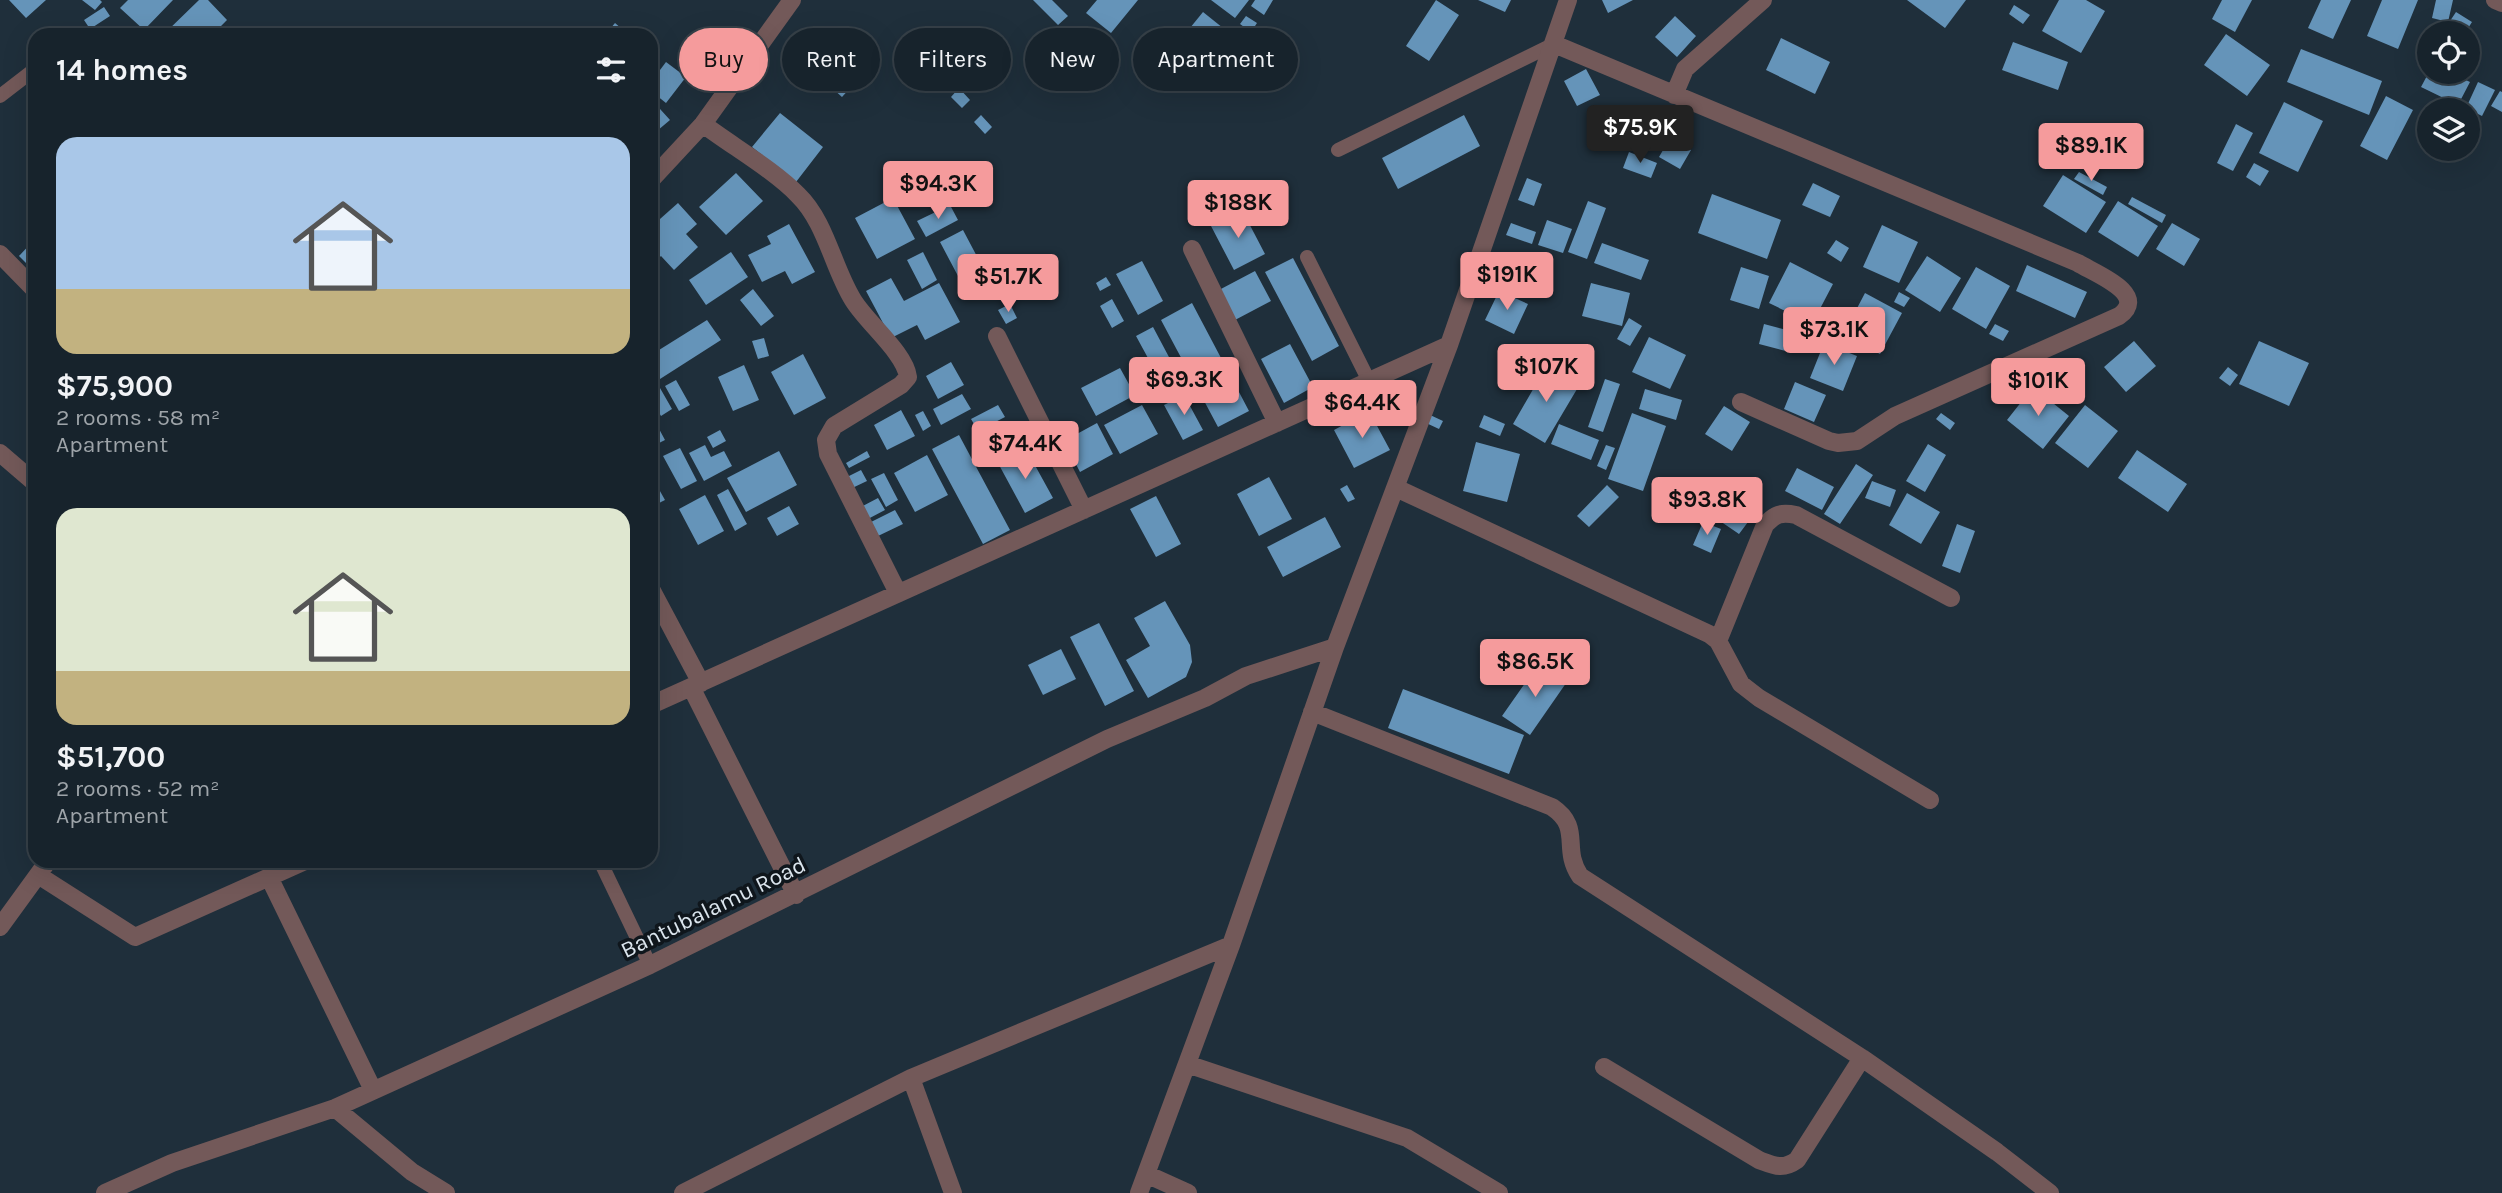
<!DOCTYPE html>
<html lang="en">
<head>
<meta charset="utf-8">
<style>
	:root { --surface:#17232c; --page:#202b34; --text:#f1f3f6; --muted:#9ea4a9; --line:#364048; --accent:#f59b9c }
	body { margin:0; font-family:Karla,sans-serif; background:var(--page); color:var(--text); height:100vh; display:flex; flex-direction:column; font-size:26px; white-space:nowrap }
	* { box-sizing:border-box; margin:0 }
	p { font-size:23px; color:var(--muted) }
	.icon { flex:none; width:38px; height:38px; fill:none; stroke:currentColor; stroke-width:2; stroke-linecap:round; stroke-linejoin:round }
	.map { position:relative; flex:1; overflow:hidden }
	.drawer { position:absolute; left:28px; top:28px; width:630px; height:840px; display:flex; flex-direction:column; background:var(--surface); border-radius:21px; box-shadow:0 7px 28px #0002,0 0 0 2px var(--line) }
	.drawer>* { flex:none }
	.top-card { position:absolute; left:679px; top:28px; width:665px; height:63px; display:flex; gap:14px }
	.fabs { position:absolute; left:2417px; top:21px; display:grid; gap:14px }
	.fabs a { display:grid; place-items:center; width:63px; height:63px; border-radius:50%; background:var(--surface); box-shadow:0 7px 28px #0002,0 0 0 2px var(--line); font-size:35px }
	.price { position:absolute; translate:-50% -60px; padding:0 16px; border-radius:7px; background:var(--accent); color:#111; font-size:23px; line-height:46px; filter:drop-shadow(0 2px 4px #0008) }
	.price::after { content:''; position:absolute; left:50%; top:42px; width:21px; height:16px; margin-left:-10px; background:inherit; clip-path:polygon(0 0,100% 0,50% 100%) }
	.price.active { background:#222; color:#fff }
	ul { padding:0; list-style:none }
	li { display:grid; align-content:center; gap:14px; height:371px; padding:0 28px }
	li span { display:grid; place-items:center; height:217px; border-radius:21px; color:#555 }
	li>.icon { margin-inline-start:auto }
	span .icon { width:126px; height:126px; fill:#fffc; stroke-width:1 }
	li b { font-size:30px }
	h2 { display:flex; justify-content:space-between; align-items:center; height:84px; padding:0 28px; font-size:30px }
	.chip { padding:0 24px; border-radius:32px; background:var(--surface); box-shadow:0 7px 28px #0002,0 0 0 2px var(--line); font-size:24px; line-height:63px }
	.chip.active { background:var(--accent); color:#111 }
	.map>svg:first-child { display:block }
	.building { fill:#6594b9 }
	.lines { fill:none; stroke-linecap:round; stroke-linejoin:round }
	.service { stroke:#735959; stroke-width:14 }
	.minor { stroke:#735959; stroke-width:18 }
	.labels { text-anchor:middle; stroke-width:7; stroke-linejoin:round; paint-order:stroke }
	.street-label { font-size:23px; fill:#dbe5ed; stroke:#0f161c }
</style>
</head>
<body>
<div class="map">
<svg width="2502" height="1193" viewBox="0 0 2502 1193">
	<rect width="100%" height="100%" fill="#1f2f3b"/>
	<path class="building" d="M 9,0 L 46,0 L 26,18 Z
		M 82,0 L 100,0 L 102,2 L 95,10 Z
		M 128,0 L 173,0 L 144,30 L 120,8 Z
		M 199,0 L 208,0 L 227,20 L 212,35 L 163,35 Z
		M 1033,0 L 1052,0 L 1068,16 L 1058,25 Z
		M 1097,0 L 1138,0 L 1111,33 L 1086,13 Z
		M 1211,0 L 1249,0 L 1235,18 Z
		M 1255,0 L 1273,0 L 1264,15 L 1251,6 Z
		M 1436,0 L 1459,15 L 1429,61 L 1406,46 Z
		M 1478,0 L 1511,0 L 1505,12 Z
		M 1602,0 L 1633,0 L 1608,13 Z
		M 1907,0 L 1966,0 L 1945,28 Z
		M 2059,0 L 2086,0 L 2105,11 L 2081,53 L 2042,31 Z
		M 2222,0 L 2252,0 L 2235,32 L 2212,19 Z
		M 2321,0 L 2351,0 L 2333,39 L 2308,28 Z
		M 2382,0 L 2418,0 L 2398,49 L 2367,36 Z
		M 2436,0 L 2453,0 L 2448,22 L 2432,18 Z
		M 2014,5 L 2030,15 L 2023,24 L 2009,14 Z
		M 104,7 L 110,16 L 90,29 L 84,20 Z
		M 1203,12 L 1233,36 L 1206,68 L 1177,44 Z
		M 2456,12 L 2472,22 L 2465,33 L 2442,33 Z
		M 1246,16 L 1257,23 L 1251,32 L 1240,24 Z
		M 1675,16 L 1696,36 L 1677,57 L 1655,37 Z
		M 615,23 L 629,35 L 605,35 Z
		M 2226,34 L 2270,65 L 2247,96 L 2204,65 Z
		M 1781,38 L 1830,62 L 1815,94 L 1766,70 Z
		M 2013,42 L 2068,62 L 2058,90 L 2002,70 Z
		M 1159,44 L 1194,64 L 1179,88 L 1145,69 Z
		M 904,48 L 909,56 L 898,63 L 893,55 Z
		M 2301,49 L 2382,81 L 2369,115 L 2287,82 Z
		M 844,55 L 864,73 L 842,97 L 822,79 Z
		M 666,62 L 686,77 L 666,103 L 651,91 L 651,82 Z
		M 1586,69 L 1600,95 L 1577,106 L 1564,81 Z
		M 2429,72 L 2449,72 L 2470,82 L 2458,105 L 2421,87 Z
		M 2478,82 L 2495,90 L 2482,116 L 2466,108 Z
		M 959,88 L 970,100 L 962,108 L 951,97 Z
		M 2500,91 L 2502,92 L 2502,112 L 2491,106 Z
		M 2386,96 L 2413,110 L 2387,160 L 2360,146 Z
		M 651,99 L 670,120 L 651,136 Z
		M 2284,102 L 2323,121 L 2298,172 L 2259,153 Z
		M 780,113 L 823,147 L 796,182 L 752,147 Z
		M 981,115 L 992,127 L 985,134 L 974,122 Z
		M 1464,115 L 1480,146 L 1398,189 L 1382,158 Z
		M 2236,124 L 2253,133 L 2233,171 L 2217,163 Z
		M 1670,138 L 1691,150 L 1680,169 L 1659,157 Z
		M 1629,152 L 1657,163 L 1651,178 L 1623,168 Z
		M 2254,163 L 2269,171 L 2260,186 L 2246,177 Z
		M 2079,172 L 2107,187 L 2103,195 L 2074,179 Z
		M 736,173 L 763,201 L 726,235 L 699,207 Z
		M 2063,175 L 2106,202 L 2086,233 L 2043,206 Z
		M 1527,178 L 1542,184 L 1534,206 L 1518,200 Z
		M 1813,183 L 1840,196 L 1830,217 L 1802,205 Z
		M 1712,194 L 1781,220 L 1767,259 L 1698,233 Z
		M 2132,197 L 2166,215 L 2162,223 L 2128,204 Z
		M 893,198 L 915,239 L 877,259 L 855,218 Z
		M 1588,201 L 1606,208 L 1587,259 L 1568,252 Z
		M 2118,201 L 2158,226 L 2138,257 L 2098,232 Z
		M 678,203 L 697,224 L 686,234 L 698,247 L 674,270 L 661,256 L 651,265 L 651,227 Z
		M 950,205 L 958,220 L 926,237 L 917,221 Z
		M 1242,210 L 1265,254 L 1234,270 L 1211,226 Z
		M 1547,220 L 1572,229 L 1563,253 L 1538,245 Z
		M 1511,223 L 1536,232 L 1532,244 L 1506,235 Z
		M 2172,223 L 2200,239 L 2184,266 L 2156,249 Z
		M 789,224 L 815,272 L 792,284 L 785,271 L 762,282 L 748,255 L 771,244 L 767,236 Z
		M 1882,225 L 1918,242 L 1899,283 L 1863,267 Z
		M 963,230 L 990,281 L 967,293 L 940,242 Z
		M 35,239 L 35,272 L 19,256 Z
		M 1836,240 L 1849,248 L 1841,262 L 1827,253 Z
		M 1602,243 L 1649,260 L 1641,280 L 1594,263 Z
		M 731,252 L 748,277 L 706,305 L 689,280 Z
		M 923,252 L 937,280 L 922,289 L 907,260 Z
		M 1927,256 L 1961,278 L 1940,312 L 1905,290 Z
		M 1293,258 L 1339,346 L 1312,361 L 1265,272 Z
		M 1142,261 L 1163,301 L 1138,315 L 1116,274 Z
		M 1790,262 L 1833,284 L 1812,324 L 1769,303 Z
		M 2027,265 L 2087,292 L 2075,318 L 2016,291 Z
		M 1741,267 L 1769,276 L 1759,309 L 1730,300 Z
		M 1976,267 L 2010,286 L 1986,329 L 1952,309 Z
		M 1255,271 L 1271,301 L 1235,320 L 1219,290 Z
		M 1106,277 L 1111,285 L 1100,291 L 1096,283 Z
		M 891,278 L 904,301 L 939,283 L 960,322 L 925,340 L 917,325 L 891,338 L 866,291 Z
		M 1591,283 L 1630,293 L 1622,326 L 1582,316 Z
		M 753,289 L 774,316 L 761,326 L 740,300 Z
		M 1499,291 L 1528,304 L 1514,334 L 1485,320 Z
		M 1899,292 L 1910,298 L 1904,307 L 1894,302 Z
		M 1865,293 L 1902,313 L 1880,354 L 1843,335 Z
		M 1112,299 L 1124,321 L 1112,328 L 1100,306 Z
		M 1192,303 L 1249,411 L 1218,427 L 1161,320 Z
		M 1010,304 L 1017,318 L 1006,324 L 998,310 Z
		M 1629,318 L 1642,326 L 1630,346 L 1617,339 Z
		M 707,320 L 721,340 L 660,379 L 651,365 L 651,355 Z
		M 1764,324 L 1798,333 L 1793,353 L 1759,344 Z
		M 1995,324 L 2009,331 L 2003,341 L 1989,334 Z
		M 1153,327 L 1178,374 L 1161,382 L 1136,336 Z
		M 1649,337 L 1686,355 L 1670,389 L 1632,372 Z
		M 764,338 L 769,356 L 758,359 L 752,341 Z
		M 2134,341 L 2156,366 L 2126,392 L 2104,367 Z
		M 2259,341 L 2309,363 L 2289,406 L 2239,384 Z
		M 1824,343 L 1857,356 L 1843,391 L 1810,378 Z
		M 1290,344 L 1313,387 L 1284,403 L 1261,359 Z
		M 803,354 L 826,398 L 794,415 L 771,372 Z
		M 951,362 L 964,385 L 938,399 L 926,376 Z
		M 744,365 L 759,400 L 733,411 L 718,377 Z
		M 1547,365 L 1580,384 L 1545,443 L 1513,424 Z
		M 2228,367 L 2238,375 L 2230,386 L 2219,378 Z
		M 1120,368 L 1135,395 L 1096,416 L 1081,388 Z
		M 1605,379 L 1620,384 L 1603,432 L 1588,427 Z
		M 676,380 L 690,405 L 679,411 L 665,386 Z
		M 1795,382 L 1826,395 L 1814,422 L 1784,409 Z
		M 2033,387 L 2069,416 L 2043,449 L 2007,420 Z
		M 660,388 L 672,409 L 661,416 L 651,399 L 651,393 Z
		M 1645,389 L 1682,400 L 1676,420 L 1639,409 Z
		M 962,394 L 971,409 L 941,425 L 933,409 Z
		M 1184,395 L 1203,430 L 1183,440 L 1164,405 Z
		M 998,405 L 1005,417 L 978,431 L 971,419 Z
		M 1142,405 L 1158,434 L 1120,454 L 1104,425 Z
		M 2085,405 L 2118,431 L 2088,468 L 2055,443 Z
		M 1724,406 L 1750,422 L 1732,451 L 1705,434 Z
		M 901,410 L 915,436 L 887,450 L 874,425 Z
		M 923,411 L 931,426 L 923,431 L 915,415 Z
		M 1369,411 L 1390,450 L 1354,468 L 1334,430 Z
		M 1632,413 L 1666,426 L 1643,491 L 1608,479 Z
		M 1941,413 L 1955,423 L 1950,430 L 1936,419 Z
		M 651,414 L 665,440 L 651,447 Z
		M 1428,414 L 1443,421 L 1439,429 L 1424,422 Z
		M 1484,415 L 1505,424 L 1500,436 L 1479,427 Z
		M 1097,423 L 1113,454 L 1080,472 L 1064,441 Z
		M 1559,424 L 1599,440 L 1591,460 L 1551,444 Z
		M 720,430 L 726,441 L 713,448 L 707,437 Z
		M 959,435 L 1010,530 L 983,544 L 932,449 Z
		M 1476,442 L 1520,454 L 1507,502 L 1463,491 Z
		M 1928,444 L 1946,455 L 1925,492 L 1906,481 Z
		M 705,445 L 711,457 L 724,451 L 732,466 L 704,481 L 689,453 Z
		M 1606,445 L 1615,448 L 1606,470 L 1597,466 Z
		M 680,448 L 697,481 L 681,489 L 663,456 Z
		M 1026,449 L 1053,498 L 1025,513 L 998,463 Z
		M 2137,450 L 2187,484 L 2168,512 L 2118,478 Z
		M 779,451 L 797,485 L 746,512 L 727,478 Z
		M 867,451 L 870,457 L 849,468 L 846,463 Z
		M 927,455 L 948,495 L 915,512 L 894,473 Z
		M 1856,464 L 1873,475 L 1840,524 L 1824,514 Z
		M 1797,468 L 1834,487 L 1822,510 L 1785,491 Z
		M 861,470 L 867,481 L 848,490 L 843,479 Z
		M 884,473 L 898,500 L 886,507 L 871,479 Z
		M 1269,477 L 1292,519 L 1259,536 L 1237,494 Z
		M 1872,481 L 1896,490 L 1890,507 L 1865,498 Z
		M 656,484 L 665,500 L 651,507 L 651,487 Z
		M 1347,485 L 1355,499 L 1348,502 L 1340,489 Z
		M 1607,485 L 1619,497 L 1589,527 L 1577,516 Z
		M 728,489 L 747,524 L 735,531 L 717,495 Z
		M 1907,493 L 1940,512 L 1921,544 L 1889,525 Z
		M 705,495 L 724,531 L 698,545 L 679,509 Z
		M 1156,496 L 1181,544 L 1156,557 L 1130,509 Z
		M 878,498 L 885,510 L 866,520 L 859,508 Z
		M 1747,503 L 1757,511 L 1751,518 L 1742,509 Z
		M 789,506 L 799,524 L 777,536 L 767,518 Z
		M 1726,506 L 1748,522 L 1739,534 L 1717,519 Z
		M 895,510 L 903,524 L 878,536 L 871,522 Z
		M 1325,517 L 1341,547 L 1283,577 L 1267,547 Z
		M 1703,522 L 1721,529 L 1711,553 L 1693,545 Z
		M 1957,524 L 1975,531 L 1960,573 L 1942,566 Z
		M 1165,601 L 1190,645 L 1192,662 L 1186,677 L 1148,698 L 1126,660 L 1150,646 L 1134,618 Z
		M 1099,623 L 1134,691 L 1105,706 L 1070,637 Z
		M 1061,649 L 1076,679 L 1043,695 L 1028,665 Z
		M 1535,669 L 1571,676 L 1530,735 L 1502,716 Z
		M 1403,689 L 1524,735 L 1509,774 L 1388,728 Z"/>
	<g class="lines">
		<path class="service" d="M 0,96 L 35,69
			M 1338,150 L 1554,44
			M 1307,257 L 1369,381
			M 600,861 L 650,965"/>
		<path class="minor" d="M 2495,0 L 2502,3
			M 1554,44 L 2078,263 C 2094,273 2150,294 2119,316 L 1895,416 L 1857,441 L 1838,443 L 1829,441 L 1741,402
			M 1674,95 L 1685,69 L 1763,0
			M 703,124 C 732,146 774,170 798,195 C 826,222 833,268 853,300 C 867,323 905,353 908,377 L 901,385 L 834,426 L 826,440 L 828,454 L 898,593
			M 651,180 L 703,124 L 792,0
			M 1192,249 L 1277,423
			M 0,254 L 35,290
			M 997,336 L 1084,510
			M 0,453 L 35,483
			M 1396,488 L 1709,634 L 1718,641 L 1741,684 L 1759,698 L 1930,800
			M 651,589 L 701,683
			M 1718,641 L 1765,525 C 1775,514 1781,512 1796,515 L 1951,598
			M 691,687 L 796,895
			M 651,705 L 1449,345
			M 1312,712 L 1552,807 C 1583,828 1561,848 1580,876 L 1862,1058 L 1997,1152 L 2050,1193
			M 38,875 L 135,937 L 305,861
			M 269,877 L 373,1090
			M 0,927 L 48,861
			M 1187,1064 L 1407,1138 L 1499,1193
			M 1604,1067 L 1759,1160 C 1775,1166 1783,1170 1797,1160 L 1862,1058
			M 911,1078 L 953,1193
			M 335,1108 L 412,1172 L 446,1193
			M 1146,1174 L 1188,1193
			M 105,1193 L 172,1163 L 335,1108 L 650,965 L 1107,739 L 1205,698 L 1246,676 L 1335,647
			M 683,1193 L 911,1078 L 1231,945
			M 1139,1193 L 1231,945 L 1335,647 L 1449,345 L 1568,0"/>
	</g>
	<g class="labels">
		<g class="street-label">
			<text transform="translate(713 907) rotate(-26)" y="8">Bantubalamu Road</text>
		</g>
	</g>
</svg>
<div class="fabs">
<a><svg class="icon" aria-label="locate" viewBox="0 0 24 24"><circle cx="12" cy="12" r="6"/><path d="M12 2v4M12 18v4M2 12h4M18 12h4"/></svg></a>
<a><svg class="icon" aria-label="layers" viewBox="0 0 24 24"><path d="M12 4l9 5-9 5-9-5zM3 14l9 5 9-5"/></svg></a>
</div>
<b class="price active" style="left:1640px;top:165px">$75.9K</b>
<b class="price" style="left:2091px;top:183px">$89.1K</b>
<b class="price" style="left:938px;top:221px">$94.3K</b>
<b class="price" style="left:1238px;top:240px">$188K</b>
<b class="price" style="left:1507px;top:312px">$191K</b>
<b class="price" style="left:1008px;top:314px">$51.7K</b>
<b class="price" style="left:1834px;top:367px">$73.1K</b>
<b class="price" style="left:1546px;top:404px">$107K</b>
<b class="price" style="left:1184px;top:417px">$69.3K</b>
<b class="price" style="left:2038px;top:418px">$101K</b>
<b class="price" style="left:1362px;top:440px">$64.4K</b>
<b class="price" style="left:1025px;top:481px">$74.4K</b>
<b class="price" style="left:1707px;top:537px">$93.8K</b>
<b class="price" style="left:1535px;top:699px">$86.5K</b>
<div class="top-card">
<a class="chip active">Buy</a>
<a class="chip">Rent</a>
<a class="chip">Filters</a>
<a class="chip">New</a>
<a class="chip">Apartment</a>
</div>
<section class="drawer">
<h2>14 homes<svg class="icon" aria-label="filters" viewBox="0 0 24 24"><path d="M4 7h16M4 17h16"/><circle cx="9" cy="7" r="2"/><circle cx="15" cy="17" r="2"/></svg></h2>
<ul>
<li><span style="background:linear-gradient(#a9c7e8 70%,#c2b280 0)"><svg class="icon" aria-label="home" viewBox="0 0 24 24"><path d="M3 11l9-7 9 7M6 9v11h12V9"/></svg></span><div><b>$75,900</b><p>2 rooms · 58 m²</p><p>Apartment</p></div></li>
<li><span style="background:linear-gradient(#dfe7d0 75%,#c2b280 0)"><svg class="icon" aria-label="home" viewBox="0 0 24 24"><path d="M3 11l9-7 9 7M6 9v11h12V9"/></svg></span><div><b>$51,700</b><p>2 rooms · 52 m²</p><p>Apartment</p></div></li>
</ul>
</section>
</div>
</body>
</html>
